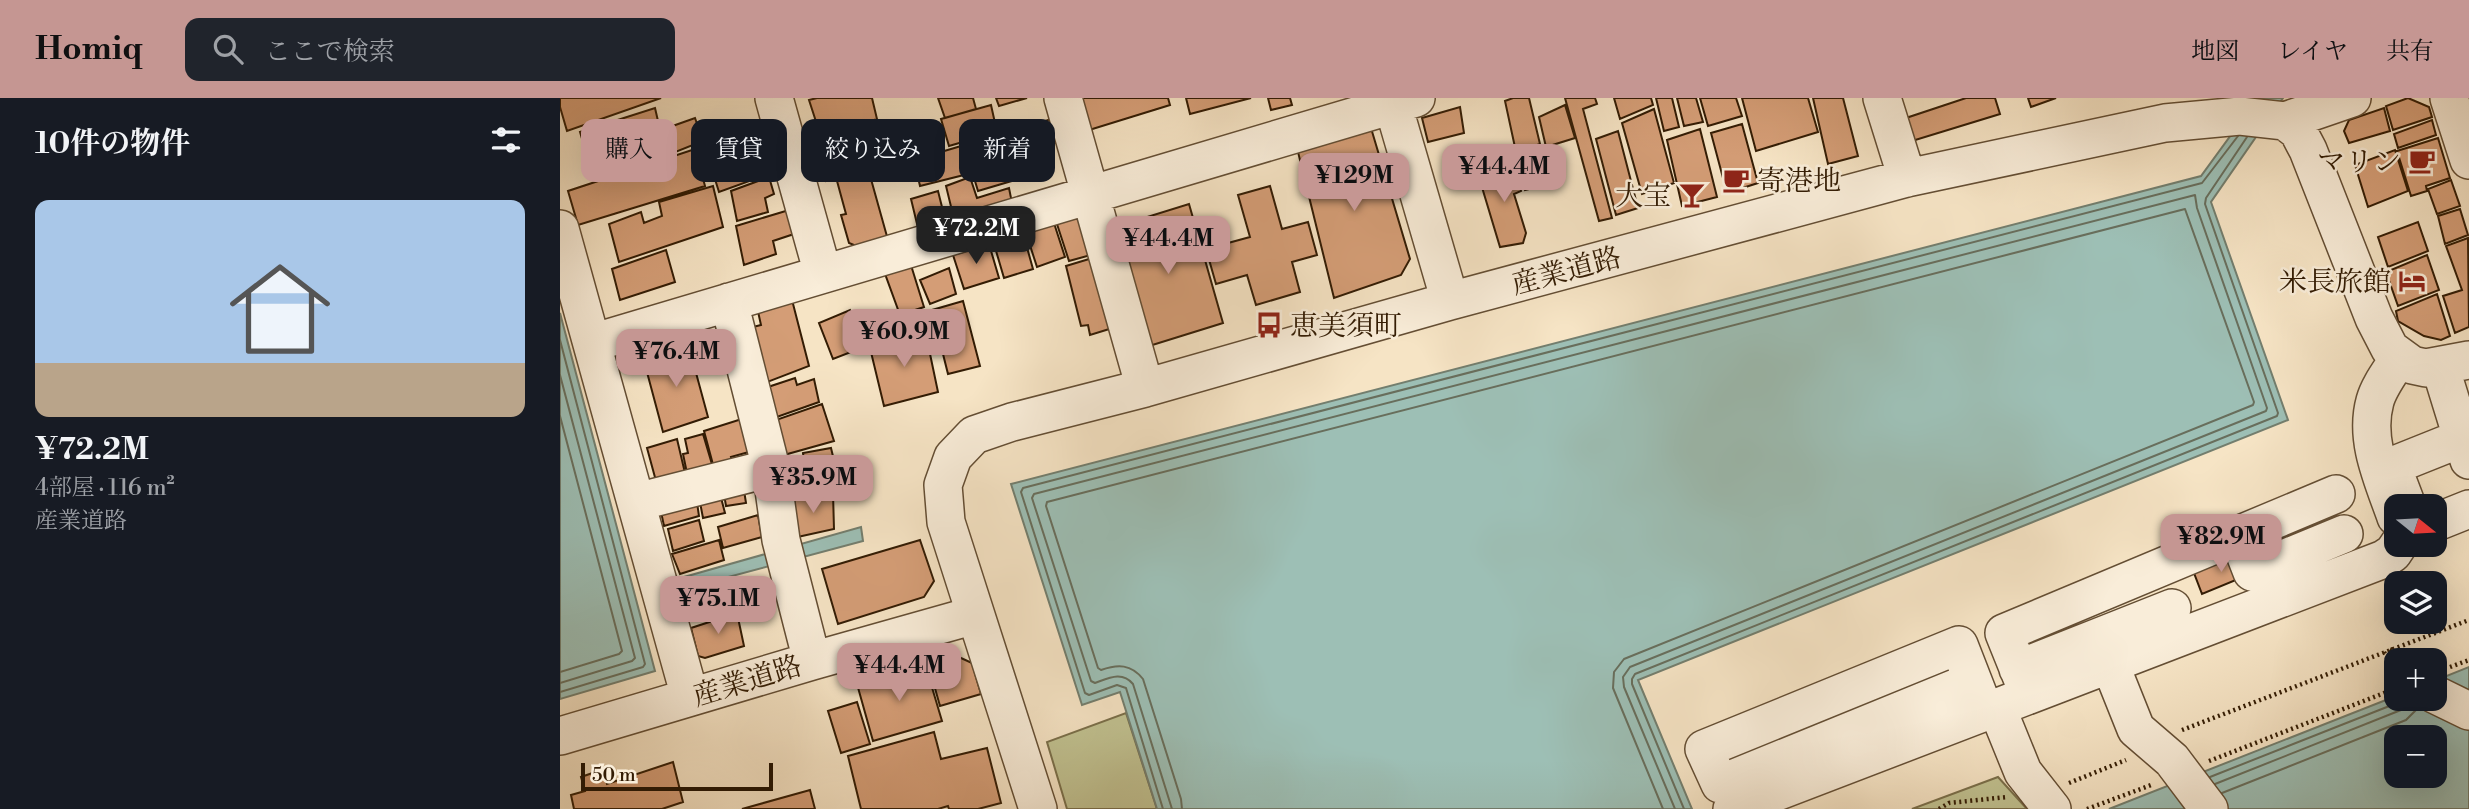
<!DOCTYPE html>
<html lang="ja">
<head>
<meta charset="utf-8">
<style>
	:root { --surface:#171b24; --page:#20242c; --text:#f1f3f6; --muted:#9ea1a6; --accent:#c59692 }
	body { margin:0; font-family:"Libre Bodoni","Noto Serif JP",serif; background:var(--page); color:var(--text); height:100vh; display:flex; flex-direction:column; font-size:26px; white-space:nowrap }
	* { box-sizing:border-box; margin:0 }
	p { font-size:23px; color:var(--muted) }
	.icon { flex:none; width:38px; height:38px; fill:none; stroke:currentColor; stroke-width:2; stroke-linecap:round; stroke-linejoin:round }
	.map { position:relative; flex:1; overflow:hidden }
	.details { display:flex; flex-direction:column; background:var(--surface); width:560px }
	.details>* { flex:none }
	.banner { position:absolute; left:21px; top:21px; width:665px; height:63px; display:flex; gap:14px }
	.needle { width:46px; rotate:108deg }
	.controls { position:absolute; left:1824px; top:396px; display:grid; gap:14px }
	.controls a { display:grid; place-items:center; width:63px; height:63px; border-radius:14px; background:var(--surface); box-shadow:0 7px 28px #0002; font-size:35px }
	.scale { position:absolute; left:21px; bottom:18px; width:192px; box-sizing:border-box; padding-left:7px; border:4px solid #331c04; border-top:0; font-size:19px; line-height:24px; white-space:nowrap; color:#331c04; -webkit-text-stroke:5px #f9edd9; paint-order:stroke }
	.price { position:absolute; translate:-50% -60px; padding:0 16px; border-radius:14px; background:var(--accent); color:#111; font-size:23px; line-height:46px; filter:drop-shadow(0 2px 4px #0008) }
	.price::after { content:''; position:absolute; left:50%; top:42px; width:21px; height:16px; margin-left:-10px; background:inherit; clip-path:polygon(0 0,100% 0,50% 100%) }
	.price.current { background:#222; color:#fff }
	ul { padding:0; list-style:none }
	li { display:grid; align-content:center; gap:14px; height:371px; padding:0 35px }
	li span { display:grid; place-items:center; height:217px; border-radius:14px; color:#555 }
	li>.icon { margin-inline-start:auto }
	span .icon { width:126px; height:126px; fill:#fffc; stroke-width:1 }
	li b { font-size:30px }
	h2 { display:flex; justify-content:space-between; align-items:center; height:84px; padding:0 35px; font-size:30px }
	.pill { padding:0 24px; border-radius:14px; background:var(--surface); box-shadow:0 7px 28px #0002; font-size:24px; line-height:63px }
	.pill.current { background:var(--accent); color:#111 }
	header { display:flex; align-items:center; gap:42px; box-sizing:border-box; height:98px; padding:0 35px; background:var(--accent); color:#111 }
	header strong { font-size:33px }
	nav { display:flex; gap:38px; margin-inline-start:auto; font-size:24px }
	.search { width:490px; height:63px; background:var(--page); display:flex; align-items:center; gap:18px; box-sizing:border-box; padding:0 24px; border-radius:14px; color:var(--muted); font-size:26px }
	main { display:flex; flex:1; min-height:0 }
	.map>svg:first-child { display:block }
	.green { fill:#c1c291; stroke:#7a6f4a; stroke-width:2 }
	.water { fill:#9dbfb5; stroke:#737e6e; stroke-width:2; fill-rule:evenodd }
	.lines { fill:none; stroke-linecap:round; stroke-linejoin:round }
	.shore { stroke:#686e5c; stroke-width:2 }
	.building { fill:#d49d76; stroke:#331c04; stroke-width:2 }
	.minor-casing { stroke:#644e34; stroke-width:40 }
	.path { stroke:#331c04; stroke-width:4.5; stroke-dasharray:2 3.5; stroke-linecap:butt }
	.minor { stroke:#f9edd9; stroke-width:37 }
	.labels { text-anchor:middle; stroke-width:5; stroke-linejoin:round; paint-order:stroke }
	.poi-label { font-size:28px; fill:#331c04; stroke:#f9edd9; text-anchor:end }
	.street-label { font-size:28px; fill:#331c04; stroke:#f9edd9 }
</style>
</head>
<body>
<header>
<strong>Homiq</strong>
<div class="search"><svg class="icon" aria-label="search" viewBox="0 0 24 24"><circle cx="10" cy="10" r="6"/><path d="M15 15l6 6"/></svg>ここで検索</div>
<nav><a>地図</a><a>レイヤ</a><a>共有</a></nav>
</header>
<main>
<section class="details">
<h2>10件の物件<svg class="icon" aria-label="filters" viewBox="0 0 24 24"><path d="M4 7h16M4 17h16"/><circle cx="9" cy="7" r="2"/><circle cx="15" cy="17" r="2"/></svg></h2>
<ul>
<li><span style="background:linear-gradient(#a9c7e8 75%,#b9a48a 0)"><svg class="icon" aria-label="home" viewBox="0 0 24 24"><path d="M3 11l9-7 9 7M6 9v11h12V9"/></svg></span><div><b>¥72.2M</b><p>4部屋 · 116 m²</p><p>産業道路</p></div></li>
</ul>
</section>
<div class="map">
<svg width="1909" height="711" viewBox="0 0 1909 711">
	<rect width="100%" height="100%" fill="#f6e4c5"/>
	<filter id="stains"><feTurbulence type="fractalNoise" baseFrequency=".00286" numOctaves="4"/><feColorMatrix values="0 0 0 0 .2 0 0 0 0 .09 0 0 0 0 .02 0 0 0 .5 -.17"/></filter>
	<radialGradient id="worn" r=".72"><stop offset=".6" stop-color="#630" stop-opacity="0"/><stop offset="1" stop-color="#630" stop-opacity=".3"/></radialGradient>
	<path class="green" d="M 566,615 L 597,711 L 507,711 L 487,644 Z
		M 1438,679 L 1467,711 L 1352,711 Z"/>
	<path class="water" d="M 1698,0 L 1723,0 L 1651,104 L 1728,322 L 1078,582 L 1132,711 L 597,711 L 560,594 L 522,607 L 451,386 L 1641,78 Z
		M 0,215 L 95,573 L 0,601 Z
		M 301,429 L 303,443 L 127,490 L 124,479 Z
		M 1909,569 L 1909,711 L 1549,711 L 1836,598 L 1836,600 L 1874,600 L 1879,581 ZM 1836,639 L 1874,639 L 1874,677 L 1836,677 Z"/>
	<g class="lines">
		<path class="shore" d="M 0,242 L 85,566 L 83,569 L 0,594
			M 0,277 L 75,560 L 72,563 L 0,585
			M 0,318 L 62,553 L 59,556 L 0,574
			M 1650,679 L 1837,605 L 1842,600
			M 1655,686 L 1841,612 L 1848,607 L 1851,600
			M 1662,695 L 1846,622 L 1859,609
			M 603,711 L 566,590 L 557,587 L 529,597 L 525,595 L 461,394 L 463,390 L 1642,85 L 1678,38
			M 612,711 L 573,586 C 562,573 549,580 535,585 L 531,583 L 472,400 L 474,396 L 1635,97 L 1637,110 L 1707,310 L 1706,313 L 1070,569 L 1063,579 L 1064,589 L 1115,711
			M 622,711 L 621,701 L 583,581 C 571,566 558,566 541,572 L 538,570 L 486,408 L 487,404 L 1625,111 L 1694,304 L 1693,307 L 1064,561 L 1054,574 L 1053,590 L 1103,711
			M 1124,711 L 1072,586 L 1072,581 L 1075,576 L 1717,318 L 1718,315 L 1645,106 L 1646,100 L 1687,39"/>
	</g>
	<path class="building" d="M 0,0 L 101,0 L 7,33 L 0,9 Z
		M 257,0 L 312,0 L 317,21 L 261,39 L 249,2 Z
		M 378,0 L 413,0 L 416,11 L 385,20 Z
		M 436,0 L 467,0 L 439,8 Z
		M 515,0 L 608,0 L 610,7 L 526,33 Z
		M 626,0 L 691,0 L 630,16 Z
		M 708,0 L 730,0 L 732,7 L 711,12 Z
		M 953,0 L 969,0 L 980,46 L 956,54 L 945,3 Z
		M 1005,0 L 1035,0 L 1037,6 L 1023,11 L 1052,120 L 1039,123 Z
		M 1054,0 L 1091,0 L 1093,7 L 1060,21 Z
		M 1096,0 L 1112,0 L 1119,29 L 1104,33 Z
		M 1117,0 L 1136,0 L 1143,24 L 1124,28 Z
		M 1140,0 L 1176,0 L 1182,18 L 1148,28 Z
		M 1182,0 L 1248,0 L 1258,34 L 1196,53 Z
		M 1253,0 L 1283,0 L 1298,58 L 1268,66 Z
		M 1406,0 L 1435,0 L 1440,16 L 1352,43 L 1346,20 Z
		M 1468,0 L 1496,0 L 1471,9 Z
		M 1848,0 L 1869,9 L 1872,19 L 1833,32 L 1826,8 Z
		M 431,7 L 437,34 L 389,48 L 381,21 Z
		M 1005,7 L 1015,40 L 986,49 L 979,19 Z
		M 900,9 L 904,35 L 868,44 L 862,20 Z
		M 95,10 L 98,23 L 94,25 L 100,51 L 32,75 L 20,34 Z
		M 1824,10 L 1830,33 L 1789,45 L 1784,33 L 1789,22 Z
		M 1094,11 L 1114,85 L 1082,96 L 1062,25 Z
		M 135,20 L 143,43 L 113,55 L 107,30 Z
		M 494,20 L 498,44 L 489,46 L 490,53 L 465,61 L 464,55 L 436,64 L 430,41 Z
		M 1872,22 L 1876,37 L 1838,50 L 1834,36 Z
		M 1182,26 L 1198,85 L 1167,95 L 1151,35 Z
		M 811,30 L 850,161 L 841,177 L 774,200 L 738,54 Z
		M 1140,31 L 1157,99 L 1122,108 L 1107,42 Z
		M 305,32 L 315,68 L 266,83 L 258,54 L 261,47 Z
		M 1058,33 L 1078,110 L 1056,117 L 1036,41 Z
		M 1878,40 L 1890,80 L 1866,88 L 1867,93 L 1851,98 L 1837,53 Z
		M 200,43 L 209,76 L 159,94 L 149,62 Z
		M 427,44 L 433,69 L 461,61 L 465,79 L 418,93 L 405,50 Z
		M 401,48 L 408,76 L 360,88 L 354,62 Z
		M 135,51 L 145,88 L 18,127 L 8,93 Z
		M 1835,52 L 1848,93 L 1808,109 L 1795,67 Z
		M 982,53 L 990,86 L 965,92 L 957,61 Z
		M 954,65 L 961,93 L 954,96 L 966,135 L 963,145 L 940,149 L 918,76 Z
		M 309,74 L 328,142 L 295,151 L 294,147 L 289,145 L 281,117 L 286,116 L 277,83 Z
		M 209,79 L 214,96 L 205,100 L 208,114 L 177,123 L 171,93 Z
		M 410,79 L 417,100 L 449,90 L 452,105 L 394,121 L 386,88 Z
		M 1891,82 L 1900,108 L 1877,116 L 1868,91 Z
		M 153,88 L 163,129 L 59,164 L 49,126 L 81,114 L 84,125 L 102,118 L 99,104 Z
		M 710,88 L 722,131 L 748,124 L 757,157 L 732,164 L 740,194 L 696,207 L 687,177 L 656,186 L 646,151 L 690,139 L 678,97 Z
		M 378,93 L 385,121 L 358,130 L 351,101 Z
		M 629,106 L 663,225 L 586,249 L 554,137 L 558,128 Z
		M 1900,111 L 1908,137 L 1885,146 L 1878,118 Z
		M 229,112 L 234,136 L 213,143 L 216,156 L 184,167 L 176,128 Z
		M 528,117 L 538,155 L 509,163 L 495,120 Z
		M 493,122 L 505,159 L 477,169 L 465,132 Z
		M 1858,124 L 1868,153 L 1828,169 L 1818,139 Z
		M 461,128 L 473,171 L 444,180 L 434,146 L 439,135 Z
		M 1908,140 L 1909,229 L 1895,235 L 1883,198 L 1902,192 L 1886,148 Z
		M 429,146 L 439,180 L 404,191 L 393,157 Z
		M 106,152 L 115,184 L 60,202 L 52,171 Z
		M 1867,157 L 1879,192 L 1838,208 L 1826,174 Z
		M 539,158 L 559,228 L 530,237 L 528,227 L 521,228 L 506,168 Z
		M 350,164 L 364,209 L 340,217 L 324,173 Z
		M 389,170 L 396,196 L 370,206 L 360,182 Z
		M 1877,196 L 1890,238 L 1881,242 L 1864,238 L 1838,223 L 1836,213 Z
		M 231,198 L 249,268 L 202,286 L 185,231 L 201,227 L 197,209 Z
		M 403,203 L 420,268 L 388,276 L 372,212 Z
		M 290,212 L 304,249 L 273,261 L 259,225 Z
		M 365,232 L 378,294 L 324,308 L 310,250 Z
		M 129,249 L 148,319 L 103,334 L 84,263 Z
		M 235,280 L 237,287 L 254,281 L 259,304 L 214,320 L 205,290 Z
		M 262,306 L 274,343 L 224,357 L 213,323 Z
		M 188,319 L 196,352 L 171,359 L 174,369 L 155,374 L 144,333 Z
		M 143,336 L 154,373 L 128,380 L 123,356 L 128,355 L 125,341 Z
		M 117,341 L 125,375 L 96,383 L 87,350 Z
		M 271,350 L 276,371 L 246,377 L 243,355 Z
		M 275,374 L 276,391 L 232,399 L 221,384 Z
		M 183,386 L 186,405 L 166,408 L 163,390 Z
		M 159,392 L 165,415 L 143,420 L 139,399 Z
		M 273,395 L 274,431 L 233,440 L 231,402 Z
		M 136,398 L 139,418 L 104,428 L 100,409 Z
		M 198,417 L 202,439 L 163,450 L 158,429 Z
		M 139,422 L 144,443 L 113,453 L 108,431 Z
		M 159,442 L 164,462 L 120,476 L 112,456 Z
		M 360,442 L 374,483 L 364,499 L 278,526 L 262,471 Z
		M 1679,456 L 1688,477 L 1642,496 L 1634,475 Z
		M 177,515 L 184,548 L 145,560 L 138,558 L 131,530 Z
		M 390,555 L 412,565 L 421,596 L 380,608 L 367,562 Z
		M 365,566 L 382,623 L 313,643 L 297,586 Z
		M 297,604 L 310,646 L 281,655 L 268,613 Z
		M 374,634 L 381,661 L 427,650 L 441,705 L 418,711 L 389,711 L 388,708 L 378,711 L 301,711 L 288,658 Z
		M 113,664 L 123,704 L 102,711 L 14,711 L 11,697 L 25,693 L 21,679 L 44,671 L 47,686 Z
		M 250,692 L 255,711 L 182,711 Z"/>
	<g class="lines">
		<g class="minor-casing">
			<path id="minor" d="M 214,0 L 263,176
				M 503,0 L 585,290
				M 831,0 L 890,203
				M 1322,0 L 1347,80
				M 1889,0 L 1909,62
				M 1725,23 L 1738,33 L 1748,52 L 1814,220 L 1830,251 L 1852,267 L 1866,270 L 1909,262
				M 0,131 L 130,599
				M 169,204 L 211,370 L 221,442 L 252,563
				M 32,245 L 856,0
				M 1880,268 L 1909,362
				M 77,404 L 211,370
				M 1846,405 L 1832,368 L 1902,340
				M 1836,419 C 1823,382 1804,342 1815,303 C 1819,288 1831,273 1839,260
				M 1874,425 L 1909,411
				M 1678,438 L 1692,474 L 1784,436
				M 1550,566 L 1576,631 L 1612,662 L 1649,711
				M 1458,571 L 1612,510
				M 1413,583 L 1399,547 L 1144,651 L 1160,686 L 1413,583 L 1425,614
				M 1874,596 L 1909,613
				M 1469,597 L 1444,535 L 1776,396
				M 1437,610 L 1463,674 L 1492,711
				M 0,638 L 252,563 L 415,517
				M 478,711 L 386,424 L 383,387 L 393,359 L 414,337 L 452,324 L 585,290 L 890,203 L 1347,80 L 1605,25 L 1680,18 L 1725,23 L 1792,0
				M 1172,711 L 1824,461 L 1833,455 L 1839,446"/>
		</g>
		<path class="path" d="M 1830,551 L 1853,562
			M 1824,554 L 1836,577
			M 1890,569 L 1909,562
			M 1622,632 L 1909,522
			M 1649,663 L 1827,594
			M 1509,685 L 1566,662
			M 1379,711 L 1389,705 L 1447,699
			M 1527,711 L 1594,686"/>
		<use href="#minor" class="minor"/>
	</g>
	<defs>
		<g id="cafe-bare" transform="scale(2.1)"><path d="M-5.5-4.5H6V0H3Q3 3.5 0 3.5H-2.5Q-5.5 3.5-5.5 0ZM3-3.2v2h1.7v-2ZM-6 4.5H4V6H-6Z" fill="#8f2418" stroke="#f9edd9" stroke-width="2.5" paint-order="stroke"/></g>
		<g id="bar-bare" transform="scale(2.1)"><path d="M-6-5H6L.8 .8V4.5H3.5V6h-7V4.5H-.8V.8Z" fill="#8f2418" stroke="#f9edd9" stroke-width="2.5" paint-order="stroke"/></g>
		<g id="hotel-bare" transform="scale(2.1)"><path d="M-6-4.5h1.5V1H6V5H4.5V3h-9V5H-6ZM-4 0a1.8 1.8 0 1 1 3.6 0ZM.5 0V-2.5h3Q6-2.5 6 0Z" fill="#8f2418" stroke="#f9edd9" stroke-width="2.5" paint-order="stroke"/></g>
		<g id="bus-bare" transform="scale(2.1)"><path d="M-5-6H5V4H4V6H2V4H-2V6H-4V4H-5ZM-3.5-4V0h7V-4ZM-3.5 1.2v1.5H-2V1.2ZM2 1.2v1.5H3.5V1.2Z" fill="#8f2418" stroke="#f9edd9" stroke-width="2.5" paint-order="stroke"/></g>
	</defs>
	<g fill-rule="evenodd">
		<use href="#cafe-bare" x="1862" y="63"/>
		<use href="#cafe-bare" x="1176" y="82"/>
		<use href="#bar-bare" x="1132" y="97"/>
		<use href="#hotel-bare" x="1852" y="183"/>
		<use href="#bus-bare" x="709" y="227"/>
	</g>
	<g class="labels">
		<g class="poi-label">
			<text x="1841" y="73">マリン</text>
			<text x="1197" y="92" text-anchor="start">寄港地</text>
			<text x="1111" y="107">大宝</text>
			<text x="1831" y="193">米長旅館</text>
			<text x="730" y="237" text-anchor="start">恵美須町</text>
		</g>
		<g class="street-label">
			<text transform="translate(1006 172) rotate(-15)" y="10">産業道路</text>
			<text transform="translate(187 582) rotate(-17)" y="10">産業道路</text>
		</g>
	</g>
	<rect width="100%" height="100%" filter="url(#stains)"/>
	<rect width="100%" height="100%" fill="url(#worn)"/>
</svg>
<div class="controls">
<a><svg class="needle" viewBox="-14 -14 28 28"><path d="M0-13l5 13h-10z" fill="#e53935"/><path d="M0 13l5-13h-10z" fill="#9ea1a6"/></svg></a>
<a><svg class="icon" aria-label="layers" viewBox="0 0 24 24"><path d="M12 4l9 5-9 5-9-5zM3 14l9 5 9-5"/></svg></a>
<a>+</a>
<a>−</a>
</div>
<div class="scale">50 m</div>
<b class="price" style="left:944px;top:106px">¥44.4M</b>
<b class="price" style="left:794px;top:115px">¥129M</b>
<b class="price current" style="left:416px;top:168px">¥72.2M</b>
<b class="price" style="left:608px;top:178px">¥44.4M</b>
<b class="price" style="left:344px;top:271px">¥60.9M</b>
<b class="price" style="left:116px;top:291px">¥76.4M</b>
<b class="price" style="left:253px;top:417px">¥35.9M</b>
<b class="price" style="left:1661px;top:476px">¥82.9M</b>
<b class="price" style="left:158px;top:538px">¥75.1M</b>
<b class="price" style="left:339px;top:605px">¥44.4M</b>
<div class="banner">
<a class="pill current">購入</a>
<a class="pill">賃貸</a>
<a class="pill">絞り込み</a>
<a class="pill">新着</a>
</div>
</div>
</main>
</body>
</html>
